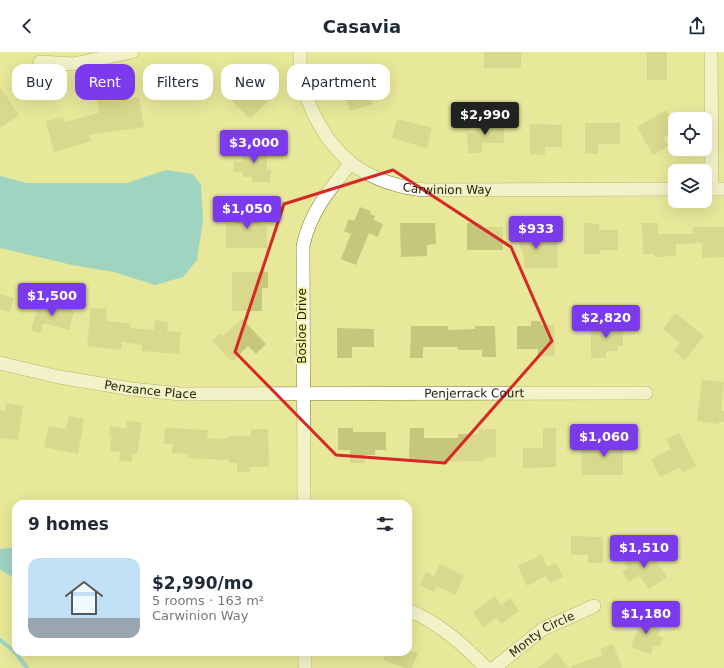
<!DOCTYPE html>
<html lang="en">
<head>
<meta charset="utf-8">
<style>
	:root { --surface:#fff; --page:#f2f2f3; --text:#1f2937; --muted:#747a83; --accent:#7c3aed }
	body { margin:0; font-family:"DejaVu Sans",sans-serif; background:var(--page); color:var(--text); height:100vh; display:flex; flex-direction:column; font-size:15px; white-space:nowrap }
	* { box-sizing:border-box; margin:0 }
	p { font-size:13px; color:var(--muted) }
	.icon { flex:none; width:22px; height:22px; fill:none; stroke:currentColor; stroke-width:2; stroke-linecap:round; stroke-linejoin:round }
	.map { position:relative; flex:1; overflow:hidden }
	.drawer { position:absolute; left:12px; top:448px; width:400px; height:156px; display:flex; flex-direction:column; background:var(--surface); border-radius:12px; box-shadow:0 4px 16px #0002 }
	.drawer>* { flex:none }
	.top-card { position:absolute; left:12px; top:12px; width:400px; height:36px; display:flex; gap:8px }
	.controls { position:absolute; left:668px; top:60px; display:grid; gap:8px }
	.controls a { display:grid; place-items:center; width:44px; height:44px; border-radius:8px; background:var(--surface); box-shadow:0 4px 16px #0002; font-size:20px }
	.price { position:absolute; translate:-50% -34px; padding:0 9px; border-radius:4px; background:var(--accent); color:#fff; font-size:13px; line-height:26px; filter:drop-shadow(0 1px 2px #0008) }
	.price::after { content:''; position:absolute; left:50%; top:24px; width:12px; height:9px; margin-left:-6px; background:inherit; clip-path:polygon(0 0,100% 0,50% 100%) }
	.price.active { background:#222; color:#fff }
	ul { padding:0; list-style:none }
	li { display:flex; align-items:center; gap:12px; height:100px; padding:0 16px }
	li span { display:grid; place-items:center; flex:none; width:112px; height:80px; border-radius:12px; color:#555 }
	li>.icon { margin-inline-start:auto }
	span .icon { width:48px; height:48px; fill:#fffc; stroke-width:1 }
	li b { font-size:17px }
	h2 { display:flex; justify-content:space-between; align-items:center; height:48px; padding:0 16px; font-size:17px }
	.chip { padding:0 14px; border-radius:12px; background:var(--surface); box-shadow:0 4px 16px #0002; font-size:14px; line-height:36px }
	.chip.active { background:var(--accent); color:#fff }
	header { display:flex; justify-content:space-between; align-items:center; height:52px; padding:0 16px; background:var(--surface); font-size:18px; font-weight:800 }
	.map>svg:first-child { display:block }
	.water { fill:#48bfee }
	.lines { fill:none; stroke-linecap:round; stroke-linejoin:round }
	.stream { stroke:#48bfee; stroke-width:4 }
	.building { fill:#c6c77a }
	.minor-casing { stroke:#7f7e32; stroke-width:14 }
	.minor { stroke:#fff; stroke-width:13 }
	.marked { fill:none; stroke:#d62828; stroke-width:3; stroke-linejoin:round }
	.labels { text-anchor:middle; stroke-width:4; stroke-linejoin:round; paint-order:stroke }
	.street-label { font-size:12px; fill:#1f1f00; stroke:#f5f6a7 }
</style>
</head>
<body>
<header><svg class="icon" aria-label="back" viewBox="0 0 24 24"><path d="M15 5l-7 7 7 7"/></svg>Casavia<svg class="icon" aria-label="share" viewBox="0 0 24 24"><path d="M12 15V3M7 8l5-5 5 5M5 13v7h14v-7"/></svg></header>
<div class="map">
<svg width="724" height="616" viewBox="0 0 724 616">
	<rect width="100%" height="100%" fill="#e8e89a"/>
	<path class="water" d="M 166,118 L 193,122 L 201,133 L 203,168 L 197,208 L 183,225 L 155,233 L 114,220 L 72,213 L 0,196 L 0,124 L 27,131 L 127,131 Z
		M 16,495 L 16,527 L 0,518 L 0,497 Z"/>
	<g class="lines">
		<path class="stream" d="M 0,588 L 15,600 L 27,616"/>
	</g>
	<path class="building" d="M 484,0 L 521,0 L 521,16 L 484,16 Z
		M 647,0 L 667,0 L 667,28 L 647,28 Z
		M 359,12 L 373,52 L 350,59 L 339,26 L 348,24 L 346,17 Z
		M 238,29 L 252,42 L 260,33 L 272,45 L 250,67 L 225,42 Z
		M 0,35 L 19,63 L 0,76 Z
		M 110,41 L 112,49 L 139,45 L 144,75 L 89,83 L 91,89 L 54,100 L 46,69 L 63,65 L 65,70 L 99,61 L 96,43 Z
		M 666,58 L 675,75 L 667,79 L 669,82 L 663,86 L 668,94 L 653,103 L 637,75 Z
		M 397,67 L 432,76 L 427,96 L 392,86 Z
		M 476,70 L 504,70 L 504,91 L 482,91 L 482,101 L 468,101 L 467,81 L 476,81 Z
		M 585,71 L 620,71 L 620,92 L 598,92 L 598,102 L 585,102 Z
		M 530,72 L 562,73 L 562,95 L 545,95 L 545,103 L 530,102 Z
		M 243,93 L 267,94 L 267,118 L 271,118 L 270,130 L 252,130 L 252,125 L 243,125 L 243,120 L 233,120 L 234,110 L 242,110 Z
		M 360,155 L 371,159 L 370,162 L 375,164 L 374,168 L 383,172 L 378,185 L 369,181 L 356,213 L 341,207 L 351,182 L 344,179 L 349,167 L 354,169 Z
		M 234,157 L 261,157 L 261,173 L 267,173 L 267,196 L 226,196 L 226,172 L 234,172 Z
		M 400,171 L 435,171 L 436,192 L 427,193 L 427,204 L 401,205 Z
		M 467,171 L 482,171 L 482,175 L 503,175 L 503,198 L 467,198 Z
		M 517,171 L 530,172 L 530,179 L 535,189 L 557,189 L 558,216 L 524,216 L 524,205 L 514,175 L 517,175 Z
		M 584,171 L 599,172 L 599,178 L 618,178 L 618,198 L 600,198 L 600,202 L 584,202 Z
		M 642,171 L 658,171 L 658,182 L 693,182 L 693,175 L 724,175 L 724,205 L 702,206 L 702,191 L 676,192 L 676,204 L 654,205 L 654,202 L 643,202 Z
		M 232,220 L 268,220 L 268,236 L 262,236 L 262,259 L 232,259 Z
		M 0,242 L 14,246 L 10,260 L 0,257 Z
		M 39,250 L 74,259 L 69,278 L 43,271 L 41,281 L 31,278 Z
		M 91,256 L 107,257 L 106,269 L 131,272 L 130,276 L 154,278 L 155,268 L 168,270 L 167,279 L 181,280 L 179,302 L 142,299 L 142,293 L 122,290 L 121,298 L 87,294 Z
		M 675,261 L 704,284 L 685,308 L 674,299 L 680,291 L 663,277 Z
		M 242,267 L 266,292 L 256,302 L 248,294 L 232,310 L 212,289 L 220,282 L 223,284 Z
		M 531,269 L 541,269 L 541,273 L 554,273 L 555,304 L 538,305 L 538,297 L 517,297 L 517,274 L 531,274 Z
		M 591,272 L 623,272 L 623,294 L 618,294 L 618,299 L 606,299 L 606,306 L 591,306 Z
		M 411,274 L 448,274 L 448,278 L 475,277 L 475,274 L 495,274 L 496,305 L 482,305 L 482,298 L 458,298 L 458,295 L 423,295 L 423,306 L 410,306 Z
		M 337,276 L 374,277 L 374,295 L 352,295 L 352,306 L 337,306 Z
		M 702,328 L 724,330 L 721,359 L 724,359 L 724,370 L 719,369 L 719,372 L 697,369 Z
		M 6,351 L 23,354 L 18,388 L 0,386 L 0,358 L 5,359 Z
		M 69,364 L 84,367 L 78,402 L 44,395 L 49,374 L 66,377 Z
		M 127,369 L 142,371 L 137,402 L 133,401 L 131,410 L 119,408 L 120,400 L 110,399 L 112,384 L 109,384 L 110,374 L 126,377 Z
		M 165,376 L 208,378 L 207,386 L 228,387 L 228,384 L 251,384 L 251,377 L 268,377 L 269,415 L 250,415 L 250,420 L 237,420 L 237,411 L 229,411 L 229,408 L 188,406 L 188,402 L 172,401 L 173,392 L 164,392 Z
		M 338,376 L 353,376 L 353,380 L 386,380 L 386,398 L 375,398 L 375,403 L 365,403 L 365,411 L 350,411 L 350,398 L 338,398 Z
		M 410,376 L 424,376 L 424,386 L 458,386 L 458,382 L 478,382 L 478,377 L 496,377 L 496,405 L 484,406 L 484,409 L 409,410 Z
		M 543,376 L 556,376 L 556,415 L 523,416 L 523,396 L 543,396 Z
		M 679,381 L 696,414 L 682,421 L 680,415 L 660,425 L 651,407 L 671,397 L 666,387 Z
		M 607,384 L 623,384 L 623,423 L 582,423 L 581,395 L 607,395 Z
		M 571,484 L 603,485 L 603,511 L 588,511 L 588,503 L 571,503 Z
		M 636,499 L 640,506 L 649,500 L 667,525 L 649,537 L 639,523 L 629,530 L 622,520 L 628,516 L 623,509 Z
		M 542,503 L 547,515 L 556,511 L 563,525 L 550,531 L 546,524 L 527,534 L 518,514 Z
		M 440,512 L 464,524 L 455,543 L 437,534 L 434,540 L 420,533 L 426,520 L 434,524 Z
		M 495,544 L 501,553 L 510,546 L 519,559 L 501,572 L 496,566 L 483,575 L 473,560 Z
		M 636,560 L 648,564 L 646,572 L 660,577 L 658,584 L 663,585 L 660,595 L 653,593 L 651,602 L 631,595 L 639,573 L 633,571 Z
		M 613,592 L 622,616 L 572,616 L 571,614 L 602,604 L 600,597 Z
		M 387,600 L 418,600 L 412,616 L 404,616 L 383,608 Z
		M 557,601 L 568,616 L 537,616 Z"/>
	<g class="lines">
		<g class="minor-casing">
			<g id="minor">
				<path id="s1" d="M 300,0 C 298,40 320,85 351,111 C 371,127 402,137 428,138 L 675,137"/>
				<path d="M 711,0 L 712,137"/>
				<path d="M 40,10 L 73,12 L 132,0"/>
				<path d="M 705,137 L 724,137"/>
				<path id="s2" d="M 0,311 L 59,325 L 131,337 L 181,342 L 646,341"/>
				<path d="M 304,452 L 303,194 C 310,160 330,137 351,111"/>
				<path d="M 408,558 C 439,571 463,592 486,616"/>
				<path d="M 305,600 L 305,616"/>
				<path id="s3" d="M 494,616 L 543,577 L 594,554"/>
			</g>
		</g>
		<use href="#minor" class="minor"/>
	</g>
	<path d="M0 0H724V616H0ZM 393,118 L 511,195 L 552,289 L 445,411 L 336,403 L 235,300 L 284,152 Z" fill="#e8e89a" fill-opacity=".55" fill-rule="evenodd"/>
	<path class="marked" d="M 393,118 L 511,195 L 552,289 L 445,411 L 336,403 L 235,300 L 284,152 Z"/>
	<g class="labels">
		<g class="street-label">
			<text dy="4" stroke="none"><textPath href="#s1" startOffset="228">Carwinion Way</textPath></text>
			<text transform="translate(302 274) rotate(-90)" y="4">Bosloe Drive</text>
			<text dy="4" stroke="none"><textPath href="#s2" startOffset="153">Penzance Place</textPath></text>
			<text dy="4" stroke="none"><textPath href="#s2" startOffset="477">Penjerrack Court</textPath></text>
			<text dy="4" stroke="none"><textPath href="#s3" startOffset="59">Monty Circle</textPath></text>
		</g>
	</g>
</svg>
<div class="controls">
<a><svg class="icon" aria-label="locate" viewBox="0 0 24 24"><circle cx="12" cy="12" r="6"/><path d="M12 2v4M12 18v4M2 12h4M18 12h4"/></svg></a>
<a><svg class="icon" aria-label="layers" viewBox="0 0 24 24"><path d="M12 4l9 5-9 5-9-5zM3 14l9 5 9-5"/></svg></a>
</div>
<b class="price active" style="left:485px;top:84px">$2,990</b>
<b class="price" style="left:254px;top:112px">$3,000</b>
<b class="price" style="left:247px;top:178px">$1,050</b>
<b class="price" style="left:536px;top:198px">$933</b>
<b class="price" style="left:52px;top:265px">$1,500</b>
<b class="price" style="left:606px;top:287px">$2,820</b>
<b class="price" style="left:604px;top:406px">$1,060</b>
<b class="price" style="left:644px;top:517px">$1,510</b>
<b class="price" style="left:646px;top:583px">$1,180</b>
<div class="top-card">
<a class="chip">Buy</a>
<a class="chip active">Rent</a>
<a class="chip">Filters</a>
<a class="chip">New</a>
<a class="chip">Apartment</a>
</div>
<section class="drawer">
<h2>9 homes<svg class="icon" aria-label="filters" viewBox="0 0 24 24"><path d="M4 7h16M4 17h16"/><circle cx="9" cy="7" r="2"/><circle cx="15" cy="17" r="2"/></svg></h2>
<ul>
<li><span style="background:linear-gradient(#bfe0f5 75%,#9aa5b1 0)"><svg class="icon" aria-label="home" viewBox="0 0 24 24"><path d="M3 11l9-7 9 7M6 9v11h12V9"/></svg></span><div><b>$2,990/mo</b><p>5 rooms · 163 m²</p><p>Carwinion Way</p></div></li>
</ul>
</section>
</div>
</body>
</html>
